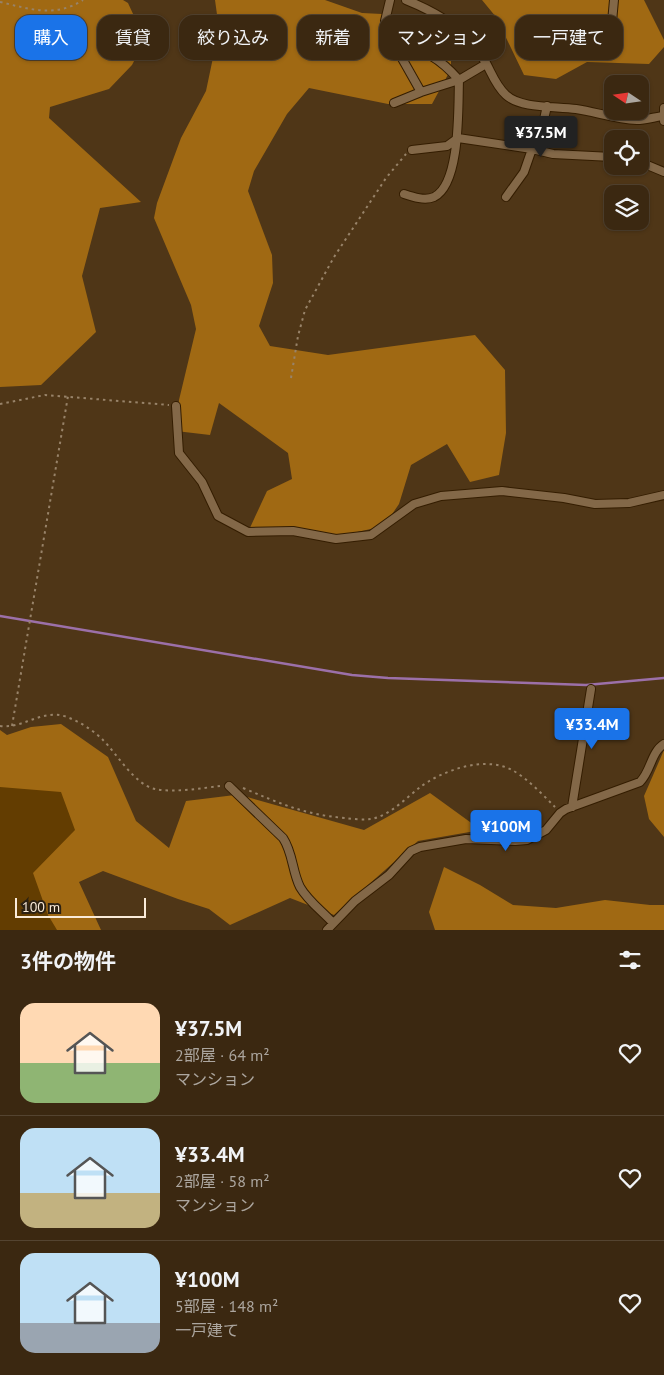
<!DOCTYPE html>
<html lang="ja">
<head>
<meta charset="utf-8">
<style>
	:root { --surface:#3b2811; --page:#46341f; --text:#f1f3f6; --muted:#aca69f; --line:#544431; --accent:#1a73e8 }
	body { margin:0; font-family:"PT Sans","Noto Sans JP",sans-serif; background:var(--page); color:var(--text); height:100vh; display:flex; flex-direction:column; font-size:19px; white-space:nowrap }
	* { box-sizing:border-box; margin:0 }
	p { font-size:16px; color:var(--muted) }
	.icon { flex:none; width:28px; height:28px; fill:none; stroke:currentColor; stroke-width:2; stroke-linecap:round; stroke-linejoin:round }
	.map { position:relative; height:930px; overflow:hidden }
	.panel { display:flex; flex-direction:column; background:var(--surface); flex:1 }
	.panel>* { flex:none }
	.top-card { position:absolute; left:15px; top:15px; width:635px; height:45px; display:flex; gap:10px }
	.needle { width:32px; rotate:283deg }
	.buttons { position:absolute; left:604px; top:75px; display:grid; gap:10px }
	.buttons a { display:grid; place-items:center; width:45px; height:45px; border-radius:10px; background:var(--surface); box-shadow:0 1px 4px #0004,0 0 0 1px var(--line); font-size:25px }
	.scale { position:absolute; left:15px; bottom:12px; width:131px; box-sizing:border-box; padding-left:5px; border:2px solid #faebd9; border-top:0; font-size:14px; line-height:18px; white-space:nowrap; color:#faebd9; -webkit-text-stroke:4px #2c2113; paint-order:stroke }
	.price { position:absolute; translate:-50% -42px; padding:0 11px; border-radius:5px; background:var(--accent); color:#fff; font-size:16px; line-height:32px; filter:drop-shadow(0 1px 2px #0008) }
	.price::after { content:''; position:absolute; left:50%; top:30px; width:15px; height:11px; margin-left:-8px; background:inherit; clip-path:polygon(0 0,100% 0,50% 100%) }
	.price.current { background:#222; color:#fff }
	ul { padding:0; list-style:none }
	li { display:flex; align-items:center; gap:15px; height:125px; padding:0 20px }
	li+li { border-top:1px solid var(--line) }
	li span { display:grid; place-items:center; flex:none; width:140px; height:100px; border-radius:15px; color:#555 }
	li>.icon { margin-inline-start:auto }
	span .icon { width:60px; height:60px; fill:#fffc; stroke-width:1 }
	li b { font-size:21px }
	h2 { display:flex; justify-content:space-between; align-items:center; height:60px; padding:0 20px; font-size:21px }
	.pill { padding:0 18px; border-radius:15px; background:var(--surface); box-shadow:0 1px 4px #0004,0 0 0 1px var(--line); font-size:18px; line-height:45px }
	.pill.current { background:var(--accent); color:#fff }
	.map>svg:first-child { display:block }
	.green { fill:#633d01 }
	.forest { fill:#a06913 }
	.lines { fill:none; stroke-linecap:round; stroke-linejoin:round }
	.stream { stroke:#9c70a9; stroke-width:2.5 }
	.minor-casing { stroke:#341d00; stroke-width:10 }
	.path { stroke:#988369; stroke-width:2; stroke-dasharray:2.5 4; stroke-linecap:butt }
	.minor { stroke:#836848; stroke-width:8 }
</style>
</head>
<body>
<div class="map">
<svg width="664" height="930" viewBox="0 0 664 930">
	<rect width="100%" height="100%" fill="#4f3617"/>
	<path class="green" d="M 0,756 L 86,783 L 79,882 L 86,930 L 0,930 Z"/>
	<path class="forest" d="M 0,0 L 123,0 L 128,3 L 145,40 L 132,65 L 109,89 L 50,107 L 49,118 L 141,202 L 100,208 L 82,276 L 96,332 L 41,385 L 0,387 Z
		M 215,0 L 325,0 L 362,13 L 402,15 L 451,44 L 451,69 L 432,104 L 388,104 L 309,88 L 287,114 L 254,171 L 248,191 L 272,255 L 273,283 L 259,326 L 270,346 L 328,355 L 475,335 L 505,370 L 506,433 L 499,475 L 470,482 L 447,444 L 411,465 L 399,504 L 384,526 L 344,535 L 248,532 L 267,491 L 292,479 L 288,453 L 219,403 L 210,435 L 176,431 L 179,400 L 196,329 L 191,305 L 154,218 L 157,203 L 181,138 L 206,91 L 219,29 Z
		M 482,0 L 644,0 L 664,40 L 664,47 L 649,64 L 587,62 L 556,79 L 524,75 L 496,17 Z
		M 61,724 L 108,757 L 136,821 L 169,848 L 186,801 L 243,794 L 240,795 L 364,830 L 430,793 L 481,830 L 418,841 L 334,915 L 290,898 L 230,925 L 209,909 L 178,899 L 103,871 L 79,882 L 101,930 L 57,930 L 48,915 L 33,873 L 75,830 L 61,792 L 0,787 L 0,730 L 7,735 L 31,727 Z
		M 664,750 L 664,837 L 649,819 L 644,796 Z
		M 444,867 L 480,885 L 513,905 L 556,908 L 605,900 L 650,905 L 664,905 L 664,930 L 435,930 L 429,912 Z"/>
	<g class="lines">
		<path class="stream" d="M 0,616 L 352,675 L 388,678 L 586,685 L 664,678"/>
		<g class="minor-casing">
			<path id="minor" d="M 390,0 L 385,21 L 386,30 L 421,92
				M 406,0 C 441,14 466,30 486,63 C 492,74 496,86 506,95 C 521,109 556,106 576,109 C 596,112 616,119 637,120 C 645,120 655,117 663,116
				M 611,33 L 614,0
				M 392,40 C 423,51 436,54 459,80 C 458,105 461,184 434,197 C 425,201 413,197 404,194
				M 394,103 L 421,92 L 459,80 L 486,64
				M 664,108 L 664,121
				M 412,150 L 447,146 L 458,138 L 532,149 L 553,154 L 612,157
				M 640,162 L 664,172
				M 506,197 L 524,172 L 532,149 L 542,128 L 547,106
				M 176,406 L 179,453 L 202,482 L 218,516 L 248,532 L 293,531 L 336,539 L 371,535 L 414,504 L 441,496 L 502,491 L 564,498 L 595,504 L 629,503 L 664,495
				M 229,786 L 283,838 C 293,853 292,871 300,887 C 308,901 322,911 333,923
				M 572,807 L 591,689
				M 327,930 L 355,901 L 389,875 L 411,851 L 420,847 L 466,839 L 515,841 L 527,840 L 546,830 L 560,813 L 566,809 L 640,782 C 651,771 651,752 664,744"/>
		</g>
		<path class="path" d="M 0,2 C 30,9 55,18 83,0
			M 291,378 L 298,336 L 305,310 L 334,257 L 386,178 L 406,154
			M 0,404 L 45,395 L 169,405
			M 0,726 C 24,729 42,708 67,717 C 80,722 93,730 103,740 C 117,754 135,785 155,789 C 175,793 201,788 221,786
			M 12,726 L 68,396
			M 243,788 C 279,803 305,815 345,818 C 353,819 363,820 371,819 C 389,816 405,799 419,788 C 441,771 484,755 512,770 C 527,778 542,794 555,807"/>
		<use href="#minor" class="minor"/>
	</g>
</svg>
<div class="buttons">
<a><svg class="needle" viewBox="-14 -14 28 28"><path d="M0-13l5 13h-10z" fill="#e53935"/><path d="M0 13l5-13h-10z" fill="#aca69f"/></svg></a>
<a><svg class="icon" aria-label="locate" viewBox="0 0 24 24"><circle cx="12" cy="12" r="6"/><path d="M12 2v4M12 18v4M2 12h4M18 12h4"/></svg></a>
<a><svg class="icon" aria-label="layers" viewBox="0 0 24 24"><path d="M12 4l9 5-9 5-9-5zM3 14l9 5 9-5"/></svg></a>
</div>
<div class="scale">100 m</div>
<b class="price current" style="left:541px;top:158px">¥37.5M</b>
<b class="price" style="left:592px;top:750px">¥33.4M</b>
<b class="price" style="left:506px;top:852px">¥100M</b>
<div class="top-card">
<a class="pill current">購入</a>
<a class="pill">賃貸</a>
<a class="pill">絞り込み</a>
<a class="pill">新着</a>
<a class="pill">マンション</a>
<a class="pill">一戸建て</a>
</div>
</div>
<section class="panel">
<h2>3件の物件<svg class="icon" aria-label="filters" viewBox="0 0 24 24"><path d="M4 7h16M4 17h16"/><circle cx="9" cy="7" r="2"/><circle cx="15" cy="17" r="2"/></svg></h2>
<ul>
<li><span style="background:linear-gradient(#ffd9b3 60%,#8fb573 0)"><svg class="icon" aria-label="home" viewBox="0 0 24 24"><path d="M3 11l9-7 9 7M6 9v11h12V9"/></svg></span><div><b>¥37.5M</b><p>2部屋 · 64 m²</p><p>マンション</p></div><svg class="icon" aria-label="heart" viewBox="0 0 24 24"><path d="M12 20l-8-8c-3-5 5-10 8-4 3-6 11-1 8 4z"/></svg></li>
<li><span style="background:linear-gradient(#bfe0f5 65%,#c2b280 0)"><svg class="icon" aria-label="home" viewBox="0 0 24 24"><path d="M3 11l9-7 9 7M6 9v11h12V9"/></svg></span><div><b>¥33.4M</b><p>2部屋 · 58 m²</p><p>マンション</p></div><svg class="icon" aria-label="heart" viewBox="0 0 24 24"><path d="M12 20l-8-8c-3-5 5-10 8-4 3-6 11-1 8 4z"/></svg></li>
<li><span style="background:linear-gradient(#bfe0f5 70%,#9aa5b1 0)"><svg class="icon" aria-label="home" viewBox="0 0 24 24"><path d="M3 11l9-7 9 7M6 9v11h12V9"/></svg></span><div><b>¥100M</b><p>5部屋 · 148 m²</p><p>一戸建て</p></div><svg class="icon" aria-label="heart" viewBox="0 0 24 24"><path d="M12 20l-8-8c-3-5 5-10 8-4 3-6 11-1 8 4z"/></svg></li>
</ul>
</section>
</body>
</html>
